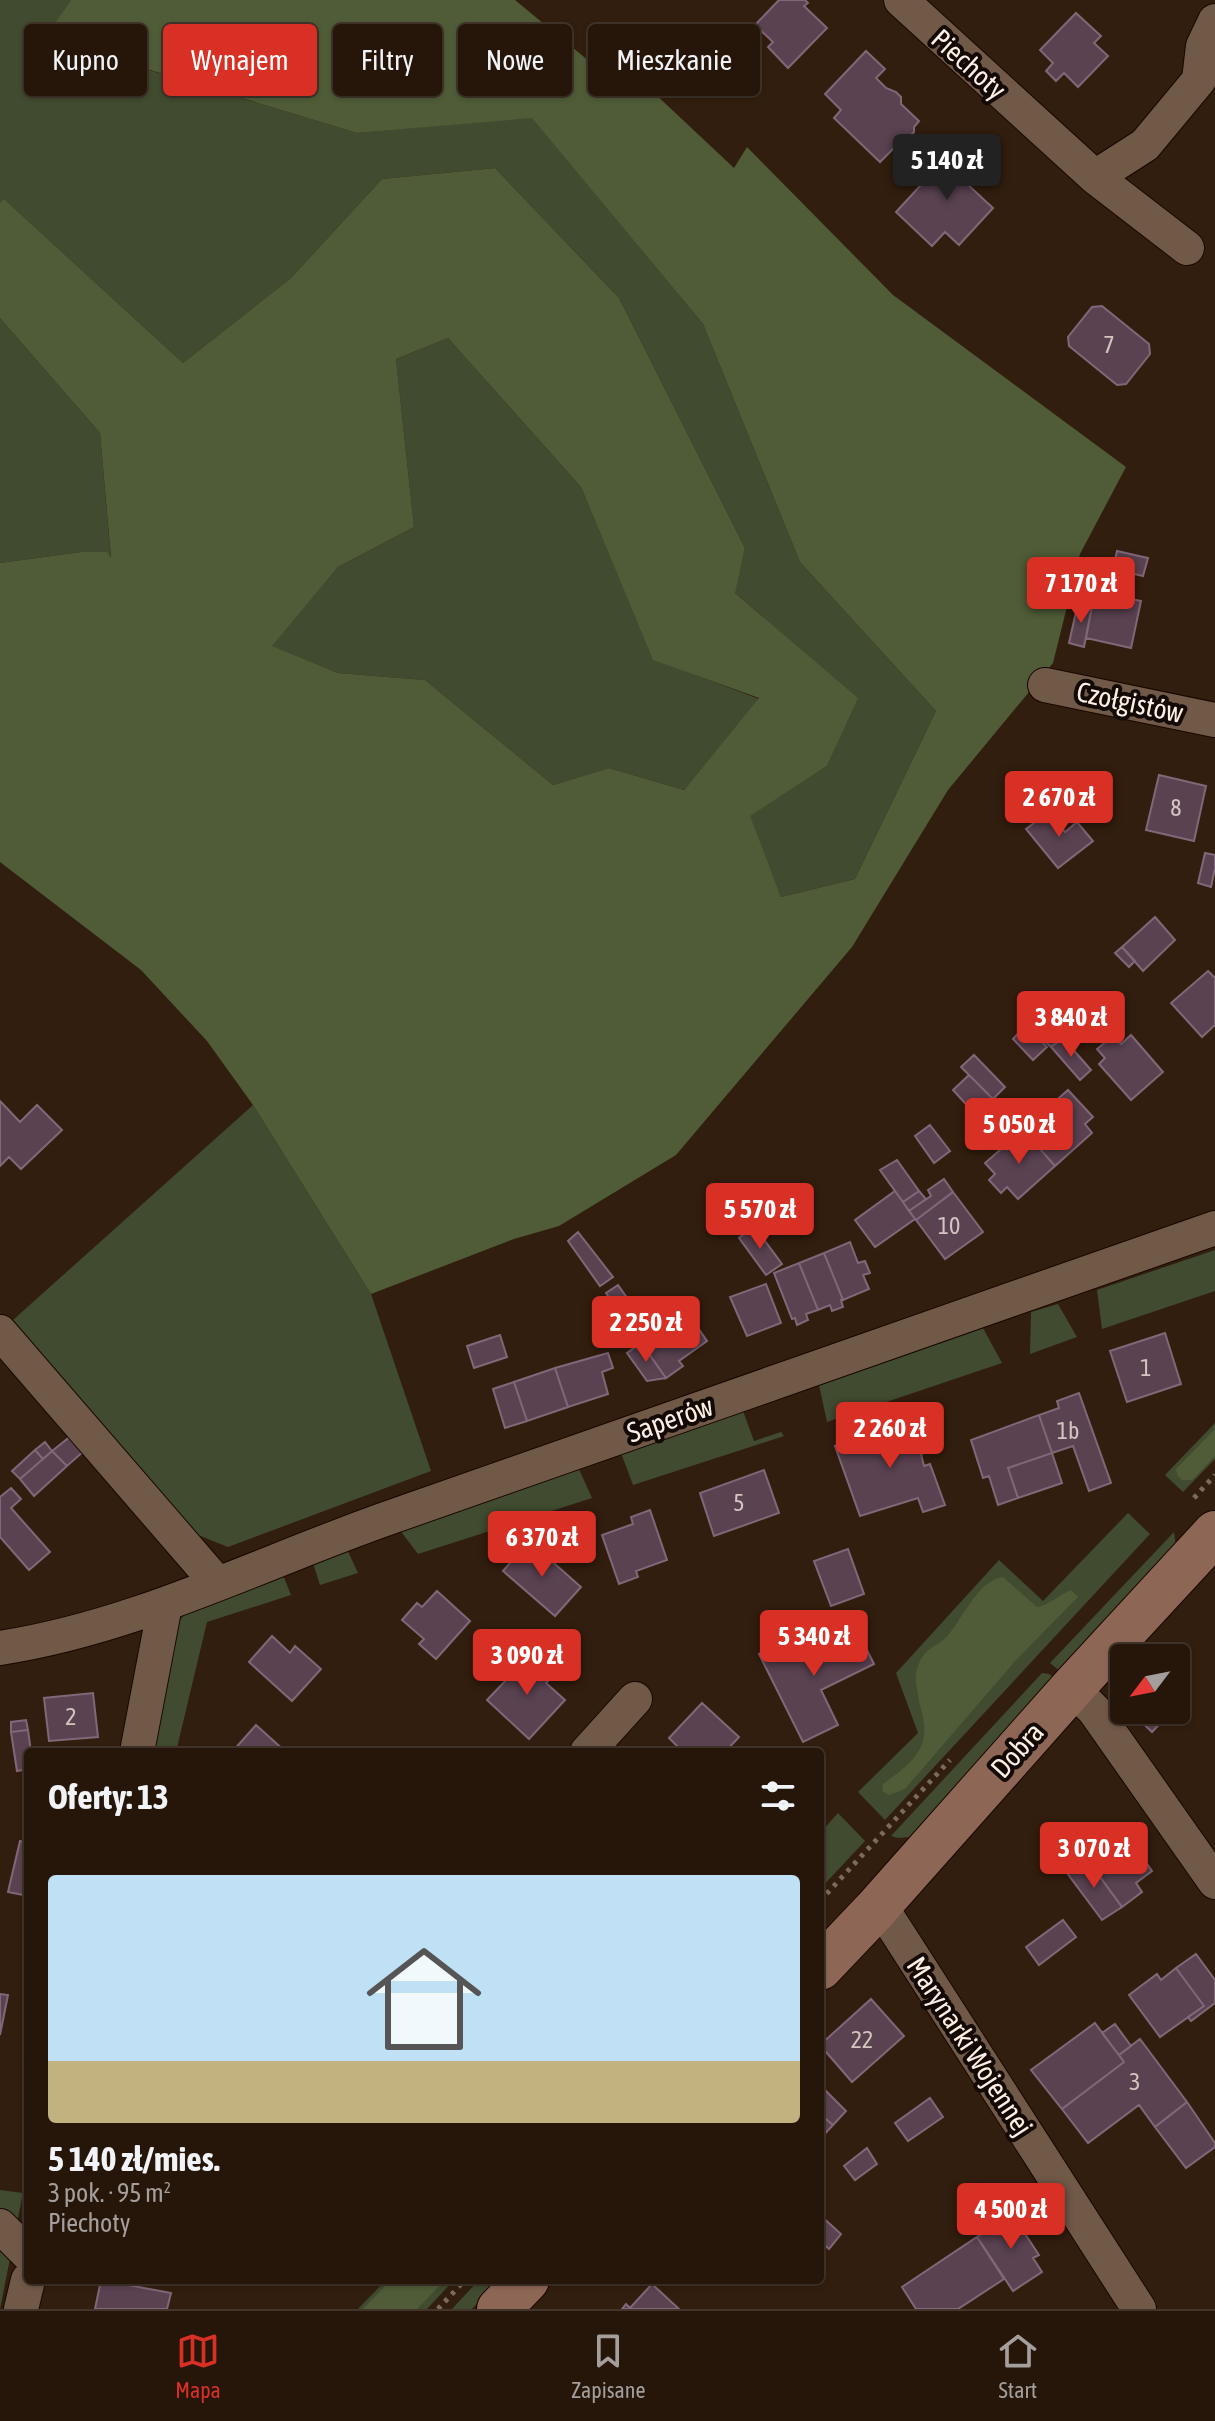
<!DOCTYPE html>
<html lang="pl">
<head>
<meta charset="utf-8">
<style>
	:root { --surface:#26160a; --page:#2e1f13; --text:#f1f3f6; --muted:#a49f9c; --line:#42352b; --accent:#d93025 }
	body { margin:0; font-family:"Asap Condensed",sans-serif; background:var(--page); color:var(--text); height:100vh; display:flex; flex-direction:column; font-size:30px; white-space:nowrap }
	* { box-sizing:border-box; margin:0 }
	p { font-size:26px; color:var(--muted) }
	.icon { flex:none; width:44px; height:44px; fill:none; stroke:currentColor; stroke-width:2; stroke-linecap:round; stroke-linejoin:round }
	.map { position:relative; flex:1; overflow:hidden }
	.side { position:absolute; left:24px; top:1748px; width:800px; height:536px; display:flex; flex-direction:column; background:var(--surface); border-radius:8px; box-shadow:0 2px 6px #0004,0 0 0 2px var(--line) }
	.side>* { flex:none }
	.hud { position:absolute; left:24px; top:24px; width:800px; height:72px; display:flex; gap:16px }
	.needle { width:52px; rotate:238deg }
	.controls { position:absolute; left:1110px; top:1644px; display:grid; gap:16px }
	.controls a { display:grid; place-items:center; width:80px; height:80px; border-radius:8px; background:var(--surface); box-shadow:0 2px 6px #0004,0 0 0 2px var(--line); font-size:40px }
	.price { position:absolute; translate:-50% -68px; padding:0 18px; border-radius:8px; background:var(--accent); color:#fff; font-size:26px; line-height:52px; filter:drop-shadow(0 2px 4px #0008) }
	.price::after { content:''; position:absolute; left:50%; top:48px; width:24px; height:18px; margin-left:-12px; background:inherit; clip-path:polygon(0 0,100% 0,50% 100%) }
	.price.current { background:#222; color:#fff }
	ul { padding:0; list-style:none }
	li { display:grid; align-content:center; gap:16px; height:424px; padding:0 24px }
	li span { display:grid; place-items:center; height:248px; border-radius:8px; color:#555 }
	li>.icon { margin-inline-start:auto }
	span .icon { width:144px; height:144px; fill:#fffc; stroke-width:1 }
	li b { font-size:34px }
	h2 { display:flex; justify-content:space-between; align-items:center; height:96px; padding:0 24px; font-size:34px }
	.chip { padding:0 28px; border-radius:8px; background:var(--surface); box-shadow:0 2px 6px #0004,0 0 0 2px var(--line); font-size:28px; line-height:72px }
	.chip.current { background:var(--accent); color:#fff }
	.tabs { display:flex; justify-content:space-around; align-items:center; height:112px; border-top:2px solid var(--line); background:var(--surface); font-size:22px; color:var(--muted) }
	.tabs a { display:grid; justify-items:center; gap:4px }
	.tabs .current { color:var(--accent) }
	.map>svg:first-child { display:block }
	.green { fill:#414b2f }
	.forest { fill:#4f5c37; fill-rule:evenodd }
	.building { fill:#5a4251; stroke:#826778; stroke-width:2 }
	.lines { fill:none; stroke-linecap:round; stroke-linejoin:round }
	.street-casing { stroke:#190700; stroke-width:36 }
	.secondary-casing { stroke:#190700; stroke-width:46 }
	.path { stroke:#7c6b5d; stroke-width:5; stroke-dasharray:4 6; stroke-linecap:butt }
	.street { stroke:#715948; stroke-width:34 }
	.secondary { stroke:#8e6656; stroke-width:44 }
	.labels { text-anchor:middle; stroke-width:8; stroke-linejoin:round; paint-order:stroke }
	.number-label { font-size:24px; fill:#d4c4c0 }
	.street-label { font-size:28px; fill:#fdefe5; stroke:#130a05 }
</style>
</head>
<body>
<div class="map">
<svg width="1215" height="2309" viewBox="0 0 1215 2309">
	<rect width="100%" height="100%" fill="#321e0e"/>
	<path class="green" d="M 0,0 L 71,0 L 46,39 L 357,133 L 532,117 L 703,324 L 800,562 L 936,711 L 855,879 L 781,897 L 749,816 L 827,766 L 857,698 L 734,592 L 745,548 L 619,298 L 495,168 L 382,179 L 291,278 L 183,363 L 5,200 L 0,203 Z
		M 0,318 L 100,433 L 111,560 L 81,552 L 0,563 Z
		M 448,338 L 581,487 L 653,659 L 759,699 L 684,790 L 609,768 L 553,785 L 425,680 L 338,673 L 271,646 L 338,567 L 414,527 L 396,359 Z
		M 253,1105 L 371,1294 L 431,1471 L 228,1547 L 188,1531 L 13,1320 Z
		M 1215,1250 L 1215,1291 L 1102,1329 L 1097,1290 Z
		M 1058,1304 L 1077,1337 L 1030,1354 L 1031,1312 Z
		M 983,1328 L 1002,1363 L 827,1422 L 819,1385 Z
		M 743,1411 L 754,1441 L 781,1432 L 784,1436 L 633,1485 L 621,1453 Z
		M 1215,1423 L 1215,1459 L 1183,1492 L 1165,1475 Z
		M 578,1467 L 592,1498 L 418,1554 L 399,1529 Z
		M 1128,1513 L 1150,1534 L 885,1820 L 858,1792 L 918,1733 L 896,1673 L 999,1560 L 1043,1601 Z
		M 1174,1532 L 1176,1548 L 1061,1672 L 1050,1663 Z
		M 346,1547 L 358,1573 L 320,1585 L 312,1560 Z
		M 281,1570 L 291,1595 L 207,1622 L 176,1752 L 148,1752 L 179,1621 L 186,1613 Z
		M 1042,1673 L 1049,1674 L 1056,1679 L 909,1837 L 898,1838 L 891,1836 Z
		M 838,1813 L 865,1841 L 820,1889 L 820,1833 Z
		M 0,2190 L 23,2193 L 0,2309 Z
		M 386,2280 L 454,2280 L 427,2309 L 358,2309 Z
		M 479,2280 L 499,2280 L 472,2309 L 452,2309 Z"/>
	<path class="forest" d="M 71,0 L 515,0 L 618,85 L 636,76 L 734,168 L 747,147 L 893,295 L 1126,467 L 1080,554 L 1053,663 L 948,790 L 852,947 L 676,1155 L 559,1226 L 514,1239 L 371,1294 L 253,1105 L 207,1041 L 141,970 L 0,862 L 0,563 L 81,552 L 107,552 L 111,558 L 100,433 L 0,318 L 0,203 L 4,199 L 183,363 L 291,278 L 382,179 L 495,168 L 619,298 L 745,548 L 735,593 L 858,698 L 827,766 L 750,816 L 781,897 L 855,879 L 936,711 L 800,562 L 703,324 L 532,118 L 357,133 L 45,38 ZM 448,338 L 581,487 L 653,660 L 759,698 L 684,790 L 609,768 L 553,785 L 425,680 L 338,673 L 272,646 L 338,567 L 414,527 L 396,359 Z
		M 1215,1429 L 1215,1456 L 1192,1480 L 1182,1480 L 1177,1475 L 1176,1469 Z
		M 1003,1577 L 1037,1607 C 1049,1605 1059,1595 1071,1590 L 1078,1597 L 1016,1660 L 905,1789 L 889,1795 L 882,1791 L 883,1784 C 903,1769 927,1754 924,1726 C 924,1716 919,1705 918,1695 C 917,1687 914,1678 917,1670 C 923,1646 935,1650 949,1634 C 964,1616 978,1581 1003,1577 Z
		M 391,2280 L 445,2280 L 417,2309 L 363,2309 Z"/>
	<path class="building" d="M 779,0 L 805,0 L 808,3 L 804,6 L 827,28 L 788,68 L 768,47 L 773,42 L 755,25 Z
		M 1076,13 L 1101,36 L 1094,43 L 1108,56 L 1078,87 L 1064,73 L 1056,81 L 1046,71 L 1053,63 L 1040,50 Z
		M 866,51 L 885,69 L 876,78 L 886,88 L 896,92 L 901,97 L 901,104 L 919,121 L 914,127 L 914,132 L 909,137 L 905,137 L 880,162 L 834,118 L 841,110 L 825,94 Z
		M 957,146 L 980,167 L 966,183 L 993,208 L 959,245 L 945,232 L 932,246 L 896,212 Z
		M 1102,306 L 1149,344 L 1150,354 L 1126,384 L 1117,385 L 1069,346 L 1068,337 L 1092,307 Z
		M 1117,551 L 1148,558 L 1143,576 L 1113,569 Z
		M 1095,591 L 1141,601 L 1131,648 L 1086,638 Z
		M 1078,603 L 1092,606 L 1084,647 L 1069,643 Z
		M 1159,775 L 1206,786 L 1194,841 L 1146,830 Z
		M 1049,812 L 1065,832 L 1077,822 L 1093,841 L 1058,868 L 1026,829 Z
		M 1205,853 L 1215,855 L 1215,868 L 1211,887 L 1198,883 Z
		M 1155,917 L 1175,940 L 1143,971 L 1122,947 Z
		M 1122,947 L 1135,961 L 1129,967 L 1115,953 Z
		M 1208,971 L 1215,978 L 1215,1025 L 1202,1037 L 1171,1003 Z
		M 1025,1026 L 1047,1047 L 1033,1060 L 1013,1039 Z
		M 1053,1027 L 1063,1038 L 1051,1047 L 1041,1038 Z
		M 1114,1035 L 1121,1044 L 1131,1035 L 1163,1072 L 1131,1100 L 1099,1064 L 1105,1058 L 1097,1049 Z
		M 1063,1038 L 1091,1070 L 1080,1080 L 1051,1047 Z
		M 974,1055 L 1005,1087 L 993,1099 L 961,1067 Z
		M 969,1075 L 993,1099 L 976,1115 L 953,1090 Z
		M 1068,1090 L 1093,1117 L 1085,1124 L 1092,1133 L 1055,1166 L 1023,1130 Z
		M 0,1101 L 20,1122 L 37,1105 L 62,1130 L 21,1169 L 9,1157 L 0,1166 Z
		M 930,1125 L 950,1151 L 934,1163 L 915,1136 Z
		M 1023,1130 L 1055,1166 L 1018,1199 L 1007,1187 L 1001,1193 L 989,1180 L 995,1174 L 985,1163 Z
		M 897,1160 L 919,1191 L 903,1202 L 880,1170 Z
		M 944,1179 L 953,1192 L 916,1220 L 909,1211 L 931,1196 L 928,1190 Z
		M 895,1191 L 915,1219 L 875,1247 L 855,1220 Z
		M 919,1191 L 926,1199 L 909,1211 L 903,1202 Z
		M 953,1192 L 983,1232 L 945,1259 L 916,1220 Z
		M 754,1226 L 782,1264 L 766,1275 L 739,1238 Z
		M 578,1232 L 613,1277 L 600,1286 L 568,1241 Z
		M 850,1242 L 858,1263 L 865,1261 L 870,1273 L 863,1275 L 869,1289 L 843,1300 L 824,1253 Z
		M 824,1253 L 843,1300 L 841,1300 L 843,1307 L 832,1311 L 830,1305 L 818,1310 L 799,1263 Z
		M 799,1263 L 818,1310 L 806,1314 L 808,1320 L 797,1325 L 795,1318 L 792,1319 L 774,1273 Z
		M 766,1284 L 781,1323 L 747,1336 L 730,1297 Z
		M 618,1285 L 628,1299 L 616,1308 L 606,1293 Z
		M 681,1303 L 707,1341 L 679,1361 L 683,1366 L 666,1378 L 636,1335 Z
		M 631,1309 L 644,1327 L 634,1333 L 621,1315 Z
		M 625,1321 L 630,1328 L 620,1335 L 615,1328 Z
		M 1165,1333 L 1181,1384 L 1127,1402 L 1110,1351 Z
		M 500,1335 L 507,1357 L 474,1368 L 467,1346 Z
		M 641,1343 L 666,1378 L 647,1381 L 627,1353 Z
		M 608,1353 L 613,1368 L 602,1372 L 608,1394 L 568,1407 L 555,1368 Z
		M 555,1368 L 568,1407 L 527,1421 L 514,1382 Z
		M 514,1382 L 527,1421 L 505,1428 L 493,1389 Z
		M 1079,1393 L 1111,1483 L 1089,1491 L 1073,1446 L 1052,1453 L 1039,1415 L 1059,1408 L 1057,1401 Z
		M 1039,1415 L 1052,1453 L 1008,1468 L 1018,1498 L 998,1505 L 989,1476 L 983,1478 L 971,1440 Z
		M 916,1420 L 927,1452 L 921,1454 L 924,1466 L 930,1464 L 945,1505 L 923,1512 L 918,1498 L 860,1516 L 835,1446 L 882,1431 L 883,1437 L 896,1433 L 894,1427 Z
		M 71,1436 L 84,1451 L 67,1466 L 52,1451 Z
		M 45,1442 L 52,1451 L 43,1459 L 35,1450 Z
		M 35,1450 L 43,1459 L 20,1479 L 12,1471 Z
		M 52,1451 L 67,1466 L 34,1496 L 20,1479 Z
		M 1052,1453 L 1062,1483 L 1018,1498 L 1008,1468 Z
		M 764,1470 L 779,1513 L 714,1536 L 700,1493 Z
		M 11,1488 L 21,1499 L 11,1508 L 50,1552 L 29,1570 L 0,1537 L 0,1497 Z
		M 650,1510 L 667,1560 L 636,1571 L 638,1577 L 619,1584 L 602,1535 L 633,1524 L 631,1517 Z
		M 529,1541 L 581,1587 L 555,1616 L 503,1571 Z
		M 848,1549 L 864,1594 L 831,1606 L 814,1561 Z
		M 437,1591 L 470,1621 L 436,1659 L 419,1644 L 424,1639 L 402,1620 L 417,1603 L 422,1607 Z
		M 856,1628 L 874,1664 L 821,1690 L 838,1725 L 803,1742 L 759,1654 L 794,1636 L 803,1655 Z
		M 272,1636 L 290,1653 L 295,1646 L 321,1669 L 292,1701 L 249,1662 Z
		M 530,1655 L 553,1676 L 546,1683 L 565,1700 L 529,1739 L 487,1700 Z
		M 93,1693 L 98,1737 L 49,1741 L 44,1698 Z
		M 702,1703 L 739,1737 L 725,1752 L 679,1752 L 681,1750 L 669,1738 Z
		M 1136,1710 L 1169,1710 L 1171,1712 L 1152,1732 L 1133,1714 Z
		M 26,1720 L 28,1730 L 11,1732 L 11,1722 Z
		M 256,1725 L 286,1752 L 232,1752 Z
		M 28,1730 L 31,1752 L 28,1752 L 28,1769 L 17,1771 L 11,1732 Z
		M 1125,1832 L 1152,1871 L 1136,1883 L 1142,1892 L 1122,1907 L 1087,1859 Z
		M 20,1841 L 28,1843 L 28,1896 L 8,1892 Z
		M 1087,1859 L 1122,1907 L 1102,1920 L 1067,1873 Z
		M 1063,1920 L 1076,1937 L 1039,1965 L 1026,1947 Z
		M 1196,1954 L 1215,1980 L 1215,2003 L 1191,2021 L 1188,2017 L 1204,2006 L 1176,1968 Z
		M 1176,1968 L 1204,2006 L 1160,2037 L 1129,1995 L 1157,1974 L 1161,1980 Z
		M 0,1994 L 8,1995 L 0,2035 Z
		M 871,1999 L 904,2036 L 852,2082 L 820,2045 Z
		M 1095,2023 L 1124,2062 L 1062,2109 L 1031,2070 Z
		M 1115,2024 L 1131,2046 L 1119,2055 L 1102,2033 Z
		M 1140,2039 L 1187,2102 L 1155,2127 L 1139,2105 L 1088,2143 L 1062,2109 L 1124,2062 L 1119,2055 Z
		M 823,2088 L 846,2111 L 833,2125 L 820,2114 L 820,2092 Z
		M 930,2098 L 943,2117 L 908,2141 L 895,2123 Z
		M 1187,2102 L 1215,2143 L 1215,2147 L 1186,2168 L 1155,2127 Z
		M 820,2114 L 833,2125 L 820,2139 Z
		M 867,2148 L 877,2164 L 855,2180 L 844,2166 Z
		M 1010,2211 L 1039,2255 L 1033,2258 L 1042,2272 L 1013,2291 L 977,2237 L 982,2234 L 980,2231 Z
		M 820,2215 L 841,2234 L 829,2249 L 820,2241 Z
		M 977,2237 L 1004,2279 L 958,2309 L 916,2309 L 902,2287 Z
		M 101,2280 L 171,2293 L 167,2309 L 95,2309 Z
		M 652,2284 L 679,2309 L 622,2309 L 626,2304 L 630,2308 Z"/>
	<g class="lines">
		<g class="street-casing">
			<path id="street" d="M 901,0 L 1095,177 L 1187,248
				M 1095,177 L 1145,145 L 1199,80 L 1203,46 L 1215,21
				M 1045,685 L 1215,720
				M 0,1332 L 217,1583
				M 0,1648 C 137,1627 262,1562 391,1517 C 666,1421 940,1324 1215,1228
				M 1072,1688 L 1094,1710 L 1215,1882
				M 137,1752 L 165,1605
				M 587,1752 L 635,1699
				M 879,1904 L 1139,2309
				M 0,2226 L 28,2254
				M 21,2309 L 28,2280"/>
		</g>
		<g class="secondary-casing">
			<path id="secondary" d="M 820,1968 L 875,1910 L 1072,1688 L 1215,1533
				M 499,2309 L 527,2280"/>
		</g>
		<path class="path" d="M 1194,1498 L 1215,1475
			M 820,1901 L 950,1760
			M 438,2309 L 465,2280"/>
		<use href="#street" class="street"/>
		<use href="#secondary" class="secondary"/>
	</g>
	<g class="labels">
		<g class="number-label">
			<text x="1109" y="353">7</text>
			<text x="1176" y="816">8</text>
			<text x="949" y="1234">10</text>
			<text x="1146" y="1376">1</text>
			<text x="1068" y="1439">1b</text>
			<text x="739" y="1511">5</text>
			<text x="71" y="1725">2</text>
			<text x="862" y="2048">22</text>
			<text x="1135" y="2090">3</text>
		</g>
		<g class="street-label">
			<text transform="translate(969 64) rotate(42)" y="10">Piechoty</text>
			<text transform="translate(1130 702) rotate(12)" y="10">Czołgistów</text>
			<text transform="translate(670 1419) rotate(-19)" y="10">Saperów</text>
			<text transform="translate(1017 1750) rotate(-48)" y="10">Dobra</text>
			<text transform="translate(970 2046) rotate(57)" y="10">Marynarki Wojennej</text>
		</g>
	</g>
</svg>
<div class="controls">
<a><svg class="needle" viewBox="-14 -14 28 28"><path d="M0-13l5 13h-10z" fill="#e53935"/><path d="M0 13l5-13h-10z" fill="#a49f9c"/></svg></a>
</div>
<b class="price current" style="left:947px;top:202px">5 140 zł</b>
<b class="price" style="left:1081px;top:625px">7 170 zł</b>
<b class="price" style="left:1059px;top:839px">2 670 zł</b>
<b class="price" style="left:1071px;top:1059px">3 840 zł</b>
<b class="price" style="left:1019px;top:1166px">5 050 zł</b>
<b class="price" style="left:760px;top:1251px">5 570 zł</b>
<b class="price" style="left:646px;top:1364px">2 250 zł</b>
<b class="price" style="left:890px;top:1470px">2 260 zł</b>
<b class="price" style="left:542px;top:1579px">6 370 zł</b>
<b class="price" style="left:814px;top:1678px">5 340 zł</b>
<b class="price" style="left:527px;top:1697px">3 090 zł</b>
<b class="price" style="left:1094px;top:1890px">3 070 zł</b>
<b class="price" style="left:1011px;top:2251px">4 500 zł</b>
<div class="hud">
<a class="chip">Kupno</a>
<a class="chip current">Wynajem</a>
<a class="chip">Filtry</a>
<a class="chip">Nowe</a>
<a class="chip">Mieszkanie</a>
</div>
<section class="side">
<h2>Oferty: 13<svg class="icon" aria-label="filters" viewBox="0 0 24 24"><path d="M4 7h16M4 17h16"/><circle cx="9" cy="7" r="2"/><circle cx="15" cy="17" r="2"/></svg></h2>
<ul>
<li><span style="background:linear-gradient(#bfe0f5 75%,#c2b280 0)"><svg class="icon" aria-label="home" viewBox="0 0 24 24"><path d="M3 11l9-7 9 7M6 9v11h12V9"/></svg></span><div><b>5 140 zł/mies.</b><p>3 pok. · 95 m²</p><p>Piechoty</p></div></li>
</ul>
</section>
</div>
<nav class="tabs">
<a class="current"><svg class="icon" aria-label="map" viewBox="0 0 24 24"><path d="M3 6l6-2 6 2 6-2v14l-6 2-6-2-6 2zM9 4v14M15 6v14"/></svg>Mapa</a>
<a><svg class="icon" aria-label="saved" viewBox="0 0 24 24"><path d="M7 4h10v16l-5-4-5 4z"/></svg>Zapisane</a>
<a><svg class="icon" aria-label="home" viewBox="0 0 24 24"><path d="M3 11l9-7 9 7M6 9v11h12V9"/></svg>Start</a>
</nav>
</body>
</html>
